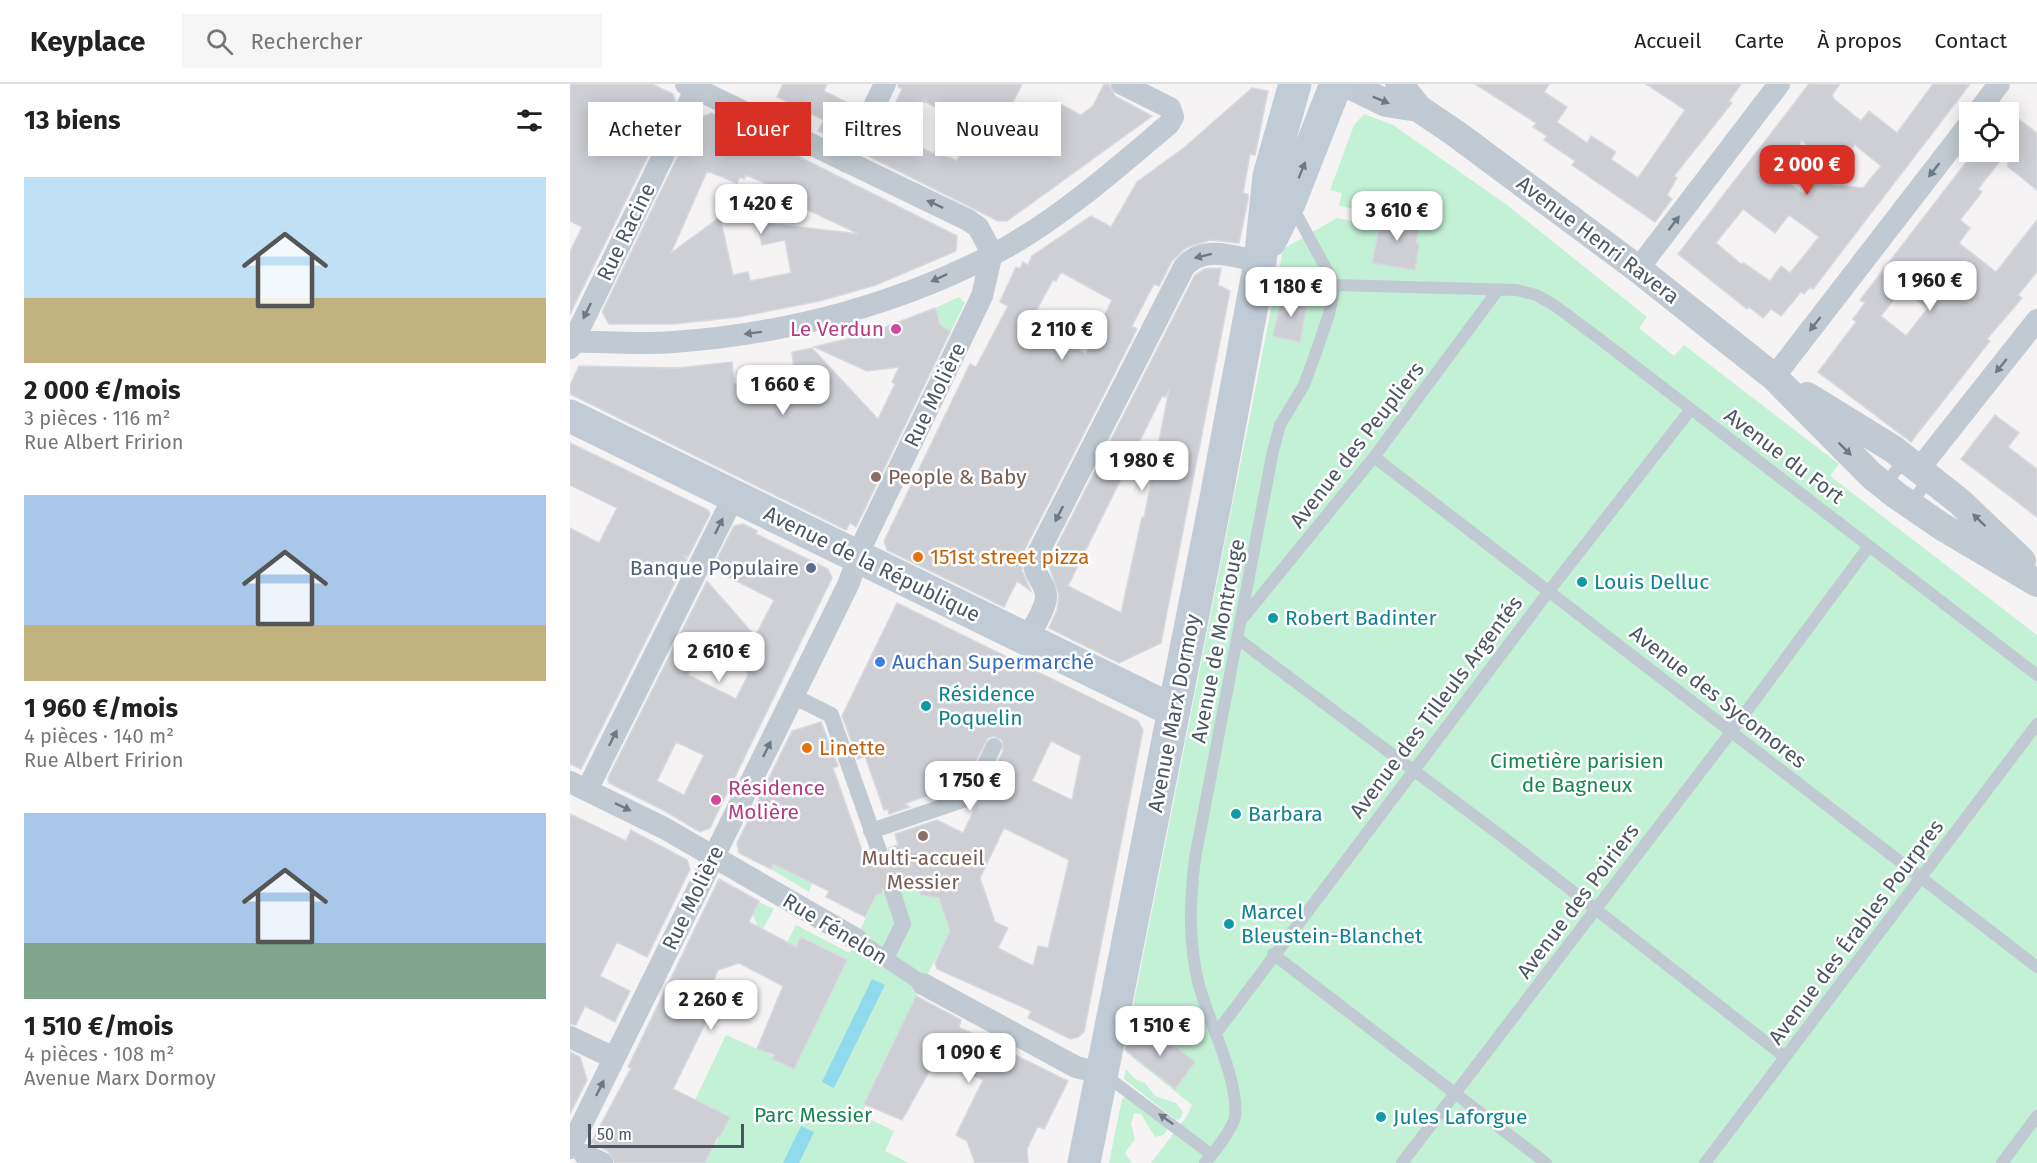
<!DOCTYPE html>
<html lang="fr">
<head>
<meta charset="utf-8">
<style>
	:root { --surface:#fff; --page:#f6f6f6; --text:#222; --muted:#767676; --line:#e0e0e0; --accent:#d93025 }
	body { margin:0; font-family:"Fira Sans",sans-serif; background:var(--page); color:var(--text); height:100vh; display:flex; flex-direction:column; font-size:22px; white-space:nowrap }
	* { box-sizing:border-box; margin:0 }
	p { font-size:20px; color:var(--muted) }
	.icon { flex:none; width:33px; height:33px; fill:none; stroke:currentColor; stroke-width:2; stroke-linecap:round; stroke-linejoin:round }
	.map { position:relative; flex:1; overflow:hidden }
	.side { display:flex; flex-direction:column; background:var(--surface); width:570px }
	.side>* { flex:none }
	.guide { position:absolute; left:18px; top:18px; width:570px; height:54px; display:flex; gap:12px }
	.buttons { position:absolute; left:1389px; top:18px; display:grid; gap:12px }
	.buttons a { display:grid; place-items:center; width:60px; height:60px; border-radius:0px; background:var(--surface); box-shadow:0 3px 15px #0003; font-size:30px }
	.scale { position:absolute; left:18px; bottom:15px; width:156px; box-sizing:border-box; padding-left:6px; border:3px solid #4a5661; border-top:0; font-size:16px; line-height:21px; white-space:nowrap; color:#4a5661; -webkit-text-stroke:4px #fff; paint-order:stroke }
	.price { position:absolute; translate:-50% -51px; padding:0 14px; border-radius:12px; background:#fff; color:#222; font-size:20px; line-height:39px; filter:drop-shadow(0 2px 3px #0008) }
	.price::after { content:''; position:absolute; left:50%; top:36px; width:18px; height:14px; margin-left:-9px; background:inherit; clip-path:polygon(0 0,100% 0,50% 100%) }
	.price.selected { background:var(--accent); color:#fff }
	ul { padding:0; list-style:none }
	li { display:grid; align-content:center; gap:12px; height:318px; padding:0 24px }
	li span { display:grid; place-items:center; height:186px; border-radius:0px; color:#555 }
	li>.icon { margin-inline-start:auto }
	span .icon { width:108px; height:108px; fill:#fffc; stroke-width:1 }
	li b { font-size:26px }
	h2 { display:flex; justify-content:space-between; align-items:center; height:72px; padding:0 24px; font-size:26px }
	.chip { padding:0 21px; border-radius:0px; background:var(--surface); box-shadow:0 3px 15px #0003; font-size:21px; line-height:54px }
	.chip.selected { background:var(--accent); color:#fff }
	header { display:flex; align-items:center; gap:36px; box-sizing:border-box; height:84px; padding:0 30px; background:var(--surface); border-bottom:2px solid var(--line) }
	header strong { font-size:28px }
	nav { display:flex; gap:33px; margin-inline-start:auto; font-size:21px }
	.search { width:420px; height:54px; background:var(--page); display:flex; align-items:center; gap:15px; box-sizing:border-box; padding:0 21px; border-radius:0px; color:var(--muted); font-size:22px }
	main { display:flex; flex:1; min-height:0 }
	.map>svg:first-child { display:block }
	.green { fill:#c3f1d5 }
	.water { fill:#90daee }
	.building { fill:#cdcfd5; stroke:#d7d9de; stroke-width:1.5; fill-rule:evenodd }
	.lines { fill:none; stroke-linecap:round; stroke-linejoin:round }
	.pedestrian-tunnel { stroke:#caccce; stroke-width:16; stroke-dasharray:16 8; stroke-linecap:butt }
	.service { stroke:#c1cad2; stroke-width:12 }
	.pedestrian { stroke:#c1cad2; stroke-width:16 }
	.minor { stroke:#c1cad2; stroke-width:22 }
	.tertiary { stroke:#c1cad2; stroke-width:28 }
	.secondary { stroke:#c1cbd6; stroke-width:33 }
	.oneway { fill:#6e7983 }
	.oneway2 { fill:#6e7984 }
	.hotel-dot { fill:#d1479c; stroke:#fff; stroke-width:2 }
	.education-dot { fill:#8d6e63; stroke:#fff; stroke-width:2 }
	.food-dot { fill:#e8710a; stroke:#fff; stroke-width:2 }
	.service-dot { fill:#5c6f8a; stroke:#fff; stroke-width:2 }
	.culture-dot { fill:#0f9aa8; stroke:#fff; stroke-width:2 }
	.shop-dot { fill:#3f7fe0; stroke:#fff; stroke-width:2 }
	.labels { text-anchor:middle; stroke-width:5; stroke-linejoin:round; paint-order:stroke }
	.street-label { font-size:21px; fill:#4a5661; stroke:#fff }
	.hotel-label { font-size:21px; fill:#b23c85; stroke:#fff; text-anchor:end }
	.education-label { font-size:21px; fill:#785e54; stroke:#fff; text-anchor:start }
	.food-label { font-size:21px; fill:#c56008; stroke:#fff; text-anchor:start }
	.service-label { font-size:21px; fill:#4e5e75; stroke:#fff; text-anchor:end }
	.culture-label { font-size:21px; fill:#0d838f; stroke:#fff; text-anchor:start }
	.shop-label { font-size:21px; fill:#366cbe; stroke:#fff; text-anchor:start }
	.park-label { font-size:21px; fill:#17864f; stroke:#fff }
</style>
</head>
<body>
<header>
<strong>Keyplace</strong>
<div class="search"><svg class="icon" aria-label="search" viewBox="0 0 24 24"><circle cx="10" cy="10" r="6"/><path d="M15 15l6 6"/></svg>Rechercher</div>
<nav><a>Accueil</a><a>Carte</a><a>À propos</a><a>Contact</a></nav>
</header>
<main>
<section class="side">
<h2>13 biens<svg class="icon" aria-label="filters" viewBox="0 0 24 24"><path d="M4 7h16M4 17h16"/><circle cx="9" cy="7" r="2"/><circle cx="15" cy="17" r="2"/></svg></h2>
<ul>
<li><span style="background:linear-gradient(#bfe0f5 65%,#c2b280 0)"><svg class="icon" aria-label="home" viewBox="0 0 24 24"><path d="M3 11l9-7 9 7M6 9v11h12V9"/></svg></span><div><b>2 000 €/mois</b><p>3 pièces · 116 m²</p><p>Rue Albert Fririon</p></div></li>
<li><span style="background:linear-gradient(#a9c7e8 70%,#c2b280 0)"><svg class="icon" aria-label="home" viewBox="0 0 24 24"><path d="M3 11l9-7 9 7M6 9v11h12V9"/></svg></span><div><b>1 960 €/mois</b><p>4 pièces · 140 m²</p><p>Rue Albert Fririon</p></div></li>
<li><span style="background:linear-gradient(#a9c7e8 70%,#7fa58c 0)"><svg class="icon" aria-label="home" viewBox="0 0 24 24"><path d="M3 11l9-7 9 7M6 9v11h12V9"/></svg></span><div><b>1 510 €/mois</b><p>4 pièces · 108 m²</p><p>Avenue Marx Dormoy</p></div></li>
</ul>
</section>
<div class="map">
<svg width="1467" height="1079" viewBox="0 0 1467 1079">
	<rect width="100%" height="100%" fill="#f5f3f3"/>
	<path class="green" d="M 794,30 L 823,41 L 937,121 L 1077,233 L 1069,244 L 1104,272 L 1114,261 L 1269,380 L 1260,392 L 1467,551 L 1467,1079 L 581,1079 L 617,1032 L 622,1021 L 557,969 L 555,963 L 713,165 L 767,134 L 847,149 L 850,136 L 769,122 L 772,109 L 760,106 L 784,41 Z
		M 389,213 L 395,219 L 380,249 L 371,240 L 365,224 Z
		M 203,780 L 242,799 L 239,808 L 201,785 Z
		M 338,801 L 352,811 L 369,815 L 380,847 L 347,911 L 291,1031 L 324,1047 L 315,1067 L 339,1079 L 135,1079 L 160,1033 L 125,1016 L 156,951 L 217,978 L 225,976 L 222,984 L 224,985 L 277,876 L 232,853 L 226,863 L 217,858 L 226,841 L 280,869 L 306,811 Z
		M 189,818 L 204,825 L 193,845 L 187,842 L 183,830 Z
		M 556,985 L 565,995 L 575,999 L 585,1012 L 606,1019 L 613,1028 L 610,1035 L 606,1036 L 554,995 Z
		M 556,1013 L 598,1045 L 593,1051 L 585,1053 L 571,1030 L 564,1029 L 561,1040 L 565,1055 L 555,1069 L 562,1079 L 539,1079 L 552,1015 Z"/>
	<path class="water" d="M 302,895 L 315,901 L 264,1004 L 252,998 Z
		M 231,1042 L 244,1048 L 229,1079 L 213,1079 Z"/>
	<path class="building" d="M 0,0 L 82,0 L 103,10 L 105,17 L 0,230 L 0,168 L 12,143 L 0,137 Z
		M 213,0 L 257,0 L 254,7 L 288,24 L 272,57 L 248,47 L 254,36 L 207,13 Z
		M 328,0 L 452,0 L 434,36 L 468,53 L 486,18 L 511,31 L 523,22 L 534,0 L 539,0 L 545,12 L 582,32 L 444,132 L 437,137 L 428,137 L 298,72 L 297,68 L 314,33 L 318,35 L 332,5 L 328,3 ZM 354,17 L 382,32 L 380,37 L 400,47 L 387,77 L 365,67 L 364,70 L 337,57 L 340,50 L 335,47 Z
		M 905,0 L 979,0 L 974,8 L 997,23 L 987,38 L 1017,59 L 1021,52 L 1046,68 L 1041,75 L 1068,94 L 1115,26 L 1076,0 L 1171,0 L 1159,17 L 1162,19 L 1104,92 L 1107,94 L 1097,111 L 1102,115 L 1085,138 L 1002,81 L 1005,77 L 974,56 L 977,52 L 963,43 L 966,39 Z
		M 1239,0 L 1270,0 L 1262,11 L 1264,15 L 1291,37 L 1299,27 L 1327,49 L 1363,0 L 1400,0 L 1243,205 L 1240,203 L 1234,210 L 1231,208 L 1211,232 L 1201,225 L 1193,234 L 1179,223 L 1177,225 L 1108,170 ZM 1232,57 L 1264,81 L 1279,62 L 1282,64 L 1285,61 L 1311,82 L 1293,104 L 1243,99 L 1233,110 L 1206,89 ZM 1173,125 L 1205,149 L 1219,131 L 1249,153 L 1220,189 L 1211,182 L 1200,197 L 1174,179 L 1171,180 L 1146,159 Z
		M 682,4 L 698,7 L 685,71 L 680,70 L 673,109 L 678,110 L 678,116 L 669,159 L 640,156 L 616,164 L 602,177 L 589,202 L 584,200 L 562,242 L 567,245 L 453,469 L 452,487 L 461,507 L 447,497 L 434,523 L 317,466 L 314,457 L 400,280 L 406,283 L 438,222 L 430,218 L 446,183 L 450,185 L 453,178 L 458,181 L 462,172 L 521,132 L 541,143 L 567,98 L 615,63 ZM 491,188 L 542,216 L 516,270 L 459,240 L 483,196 L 486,197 Z
		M 1438,27 L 1467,49 L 1467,106 L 1438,83 Z
		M 142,29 L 387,152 L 386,167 L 306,201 L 250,217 L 168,233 L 104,240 L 39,240 L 32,228 L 126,35 ZM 137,87 L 167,99 L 170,93 L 174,95 L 176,91 L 211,106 L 208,112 L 289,150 L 187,138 L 192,161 L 215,156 L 221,189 L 180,197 L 178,188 L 163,191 L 150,133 L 101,169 Z
		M 1404,68 L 1419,68 L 1430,77 L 1408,105 L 1412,108 L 1390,136 L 1400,144 L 1389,159 L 1426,188 L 1467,136 L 1467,188 L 1448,211 L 1452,214 L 1417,255 L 1420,257 L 1341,358 L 1248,288 L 1286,238 L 1283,235 L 1295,219 L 1290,216 ZM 1331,206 L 1358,224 L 1336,252 L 1311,232 Z
		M 812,130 L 850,136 L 846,159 L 849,160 L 845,186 L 802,179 Z
		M 651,184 L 648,201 L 660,207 L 591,559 L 549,579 L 479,544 L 487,526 L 489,511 L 478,479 L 625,191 L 635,185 ZM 599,306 L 574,434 L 572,433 L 551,529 L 498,502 L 592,312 L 595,313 Z
		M 712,210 L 738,216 L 730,258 L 703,252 Z
		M 365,224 L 370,240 L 380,248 L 286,443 L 280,439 L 276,446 L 0,310 L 0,301 L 9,282 L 107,284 L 162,278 L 164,300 L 225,293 L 222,268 L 242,264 L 308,335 L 325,300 L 322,298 L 329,283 L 297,287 L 244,263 L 297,250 Z
		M 1425,331 L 1449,349 L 1438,363 L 1467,385 L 1467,433 L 1391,375 Z
		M 0,359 L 138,426 L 140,430 L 118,473 L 114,472 L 117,475 L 11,685 L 0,680 L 0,444 L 29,459 L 47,424 L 0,401 Z
		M 173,440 L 187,447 L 186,450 L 258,485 L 262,494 L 140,744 L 130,748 L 95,727 L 39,699 L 38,694 L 137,497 L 185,552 L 190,543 L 204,516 L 142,485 L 164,442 ZM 132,563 L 171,577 L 178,591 L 166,615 L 118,591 ZM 106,658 L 134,671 L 114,711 L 87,697 Z
		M 327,519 L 568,637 L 573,646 L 514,948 L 508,953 L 500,955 L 458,934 L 461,927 L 367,885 L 365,879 L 380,847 L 369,814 L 352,811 L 339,800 L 332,803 L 329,798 L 319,796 L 314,799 L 312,809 L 306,811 L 295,833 L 256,813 L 259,807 L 203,780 L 201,785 L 169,769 L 167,759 L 222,647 L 251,638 L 268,682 L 263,684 L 294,772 L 299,770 L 307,777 L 313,777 L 319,769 L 319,764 L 328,761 L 325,750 L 367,736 L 393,749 L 433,667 L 432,656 L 424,652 L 418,654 L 395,698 L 334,720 L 340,723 L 319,730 L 318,725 L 314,726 L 295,672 L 288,675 L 272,632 ZM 481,657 L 511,672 L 502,716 L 462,697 ZM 434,744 L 499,776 L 478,864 L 468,862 L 463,882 L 428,864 L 438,844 L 425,838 L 410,794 Z
		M 0,730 L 56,757 L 61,746 L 117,776 L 120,785 L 77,873 L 47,858 L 30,892 L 60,907 L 45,938 L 15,922 L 6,941 L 0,940 Z
		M 149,795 L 189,817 L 179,838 L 226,863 L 231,853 L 277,876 L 224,985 L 202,975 L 205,971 L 187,965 L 213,902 L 169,879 L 148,886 L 138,910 L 141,912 L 137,922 L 143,924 L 103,1005 L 160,1033 L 150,1053 L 148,1052 L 135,1079 L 45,1079 L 38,1067 L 21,1059 L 61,984 L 58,983 L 71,956 Z
		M 346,912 L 391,936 L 389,943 L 498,997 L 474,1045 L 468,1042 L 457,1065 L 458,1079 L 405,1079 L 397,1057 L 386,1051 L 413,996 L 385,983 L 383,987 L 365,977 L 332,1036 L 294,1020 Z
		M 583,945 L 625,978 L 605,1005 L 555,966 L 559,948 L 578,952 Z
		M 0,968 L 10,973 L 17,996 L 0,1030 Z"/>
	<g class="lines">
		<path class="pedestrian-tunnel" d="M 309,767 L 322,806"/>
		<path class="service" d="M 721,120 L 765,201
			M 804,373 L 1467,883
			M1321 398a16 16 0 1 1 32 0a16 16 0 1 1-32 0Z
			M 672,535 L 804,373 L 928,206
			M 668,555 L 938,757 L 1215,973
			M 703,870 L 976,1079
			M 647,948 L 979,507 L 1121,325
			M 535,991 L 642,1071
			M 635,1079 C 643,1070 663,1044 665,1033 C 669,995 639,939 629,901 C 618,860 620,816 625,774 L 703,367 L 710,341 L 734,301 L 744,274 L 759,230 L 765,201 L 947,206 L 966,211 L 984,221 L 1031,256 L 1467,591
			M 832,1079 L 1161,648 L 1299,462
			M 1135,1079 L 1467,640
			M 1432,1079 L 1467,1032"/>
		<path class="pedestrian" d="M 229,615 L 261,631 L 309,767
			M 301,747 L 399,714 L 424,662
			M 286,855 L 353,900
			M 316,874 L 333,840 L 322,806"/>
		<path class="minor" d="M 116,0 L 398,136 L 408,143 L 422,169
			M 1408,28 L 1429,0
			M 277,78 L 315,0
			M 1068,185 L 1209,0
			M 3,258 C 36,257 70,261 103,258 C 218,250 336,219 437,163 C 495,130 548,83 599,40 L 603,33 L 600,24 L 552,0
			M 0,264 L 128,0
			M 1204,293 L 1400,39
			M 1349,385 L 1467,236
			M 457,555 C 463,543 477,524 476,511 C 475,497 461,490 465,475 L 614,183 C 634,160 665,173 690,178
			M 0,698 L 94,744 L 286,855
			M 17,706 L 164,412
			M 353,900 L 506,983 L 531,989
			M 0,953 L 44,974
			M 0,1064 L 278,501 L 295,455 L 412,212 L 422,169
			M 15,1071 L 32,1079"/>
		<path class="tertiary" d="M 777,0 L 816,19 L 848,24
			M 829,0 L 848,24 L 885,49 L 1068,185 L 1204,293 L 1302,392 L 1326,411 L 1371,442 L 1467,499
			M 1237,312 L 1323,365 L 1390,418 L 1452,477"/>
		<path class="secondary" d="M 700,157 L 720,117 L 766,0
			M 0,332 L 604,627
			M 514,1079 L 645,419 L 690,178 L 699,92 L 725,0"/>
	</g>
	<defs><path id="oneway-solid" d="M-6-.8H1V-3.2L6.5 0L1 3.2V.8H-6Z" transform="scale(1.5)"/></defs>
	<g class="oneway">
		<use href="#oneway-solid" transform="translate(811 16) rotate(22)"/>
		<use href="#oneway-solid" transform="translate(1364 86) rotate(128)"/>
		<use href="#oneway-solid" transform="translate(365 120) rotate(-155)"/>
		<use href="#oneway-solid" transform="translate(1104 139) rotate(-53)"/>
		<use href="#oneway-solid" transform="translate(633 172) rotate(166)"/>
		<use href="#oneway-solid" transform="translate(369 194) rotate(155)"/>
		<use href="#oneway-solid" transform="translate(17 227) rotate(116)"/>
		<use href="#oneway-solid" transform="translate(1245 240) rotate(128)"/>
		<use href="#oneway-solid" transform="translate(183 249) rotate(173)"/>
		<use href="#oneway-solid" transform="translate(1431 282) rotate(129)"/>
		<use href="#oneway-solid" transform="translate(1275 365) rotate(45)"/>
		<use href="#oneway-solid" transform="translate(489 430) rotate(117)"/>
		<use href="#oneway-solid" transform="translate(1409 436) rotate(-136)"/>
		<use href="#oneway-solid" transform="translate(149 442) rotate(-64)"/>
		<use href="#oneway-solid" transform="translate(43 654) rotate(-63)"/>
		<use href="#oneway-solid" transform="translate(197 665) rotate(-64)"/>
		<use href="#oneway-solid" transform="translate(53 723) rotate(26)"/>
		<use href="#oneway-solid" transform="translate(30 1004) rotate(-64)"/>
		<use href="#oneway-solid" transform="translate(596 1035) rotate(-144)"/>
	</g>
	<use class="oneway2" href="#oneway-solid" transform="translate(732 86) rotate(-68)"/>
	<g class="hotel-dot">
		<circle cx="326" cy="245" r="6"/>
		<circle cx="146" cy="716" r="6"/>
	</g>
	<g class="education-dot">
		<circle cx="306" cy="393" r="6"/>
		<circle cx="353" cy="752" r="6"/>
	</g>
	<g class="food-dot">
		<circle cx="348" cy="473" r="6"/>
		<circle cx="237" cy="664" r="6"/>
	</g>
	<circle class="service-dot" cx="241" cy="484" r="6"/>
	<g class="culture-dot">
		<circle cx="1012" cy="498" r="6"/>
		<circle cx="703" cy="534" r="6"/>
		<circle cx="356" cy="622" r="6"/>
		<circle cx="666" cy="730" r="6"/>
		<circle cx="659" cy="840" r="6"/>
		<circle cx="811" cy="1033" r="6"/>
	</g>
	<circle class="shop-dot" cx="310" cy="578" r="6"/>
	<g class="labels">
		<g class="street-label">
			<text transform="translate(56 148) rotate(-64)" y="7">Rue Racine</text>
			<text transform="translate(1028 156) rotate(37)" y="7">Avenue Henri Ravera</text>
			<text transform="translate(365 311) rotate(-64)" y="7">Rue Molière</text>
			<text transform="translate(787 361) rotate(-52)" y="7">Avenue des Peupliers</text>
			<text transform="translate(1214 372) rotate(37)" y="7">Avenue du Fort</text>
			<text transform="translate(302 480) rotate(26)" y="7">Avenue de la République</text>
			<text transform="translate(648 557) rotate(-79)" y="7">Avenue de Montrouge</text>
			<text transform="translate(1148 613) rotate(38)" y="7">Avenue des Sycomores</text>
			<text transform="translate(866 623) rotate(-53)" y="7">Avenue des Tilleuls Argentés</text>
			<text transform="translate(604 629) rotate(-79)" y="7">Avenue Marx Dormoy</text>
			<text transform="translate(123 814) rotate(-64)" y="7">Rue Molière</text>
			<text transform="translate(1008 817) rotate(-53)" y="7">Avenue des Poiriers</text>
			<text transform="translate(265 845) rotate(31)" y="7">Rue Fénelon</text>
			<text transform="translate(1286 848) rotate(-53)" y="7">Avenue des Érables Pourpres</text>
		</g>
		<g class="hotel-label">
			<text x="314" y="252">Le Verdun</text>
			<text x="158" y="711" text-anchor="start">Résidence<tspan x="158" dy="24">Molière</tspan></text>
		</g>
		<g class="education-label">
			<text x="318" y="400">People &amp; Baby</text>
			<text x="353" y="781" text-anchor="middle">Multi-accueil<tspan x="353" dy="24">Messier</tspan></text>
		</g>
		<g class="food-label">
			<text x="360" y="480">151st street pizza</text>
			<text x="249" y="671">Linette</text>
		</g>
		<g class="service-label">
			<text x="229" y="491">Banque Populaire</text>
		</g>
		<g class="culture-label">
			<text x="1024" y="505">Louis Delluc</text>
			<text x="715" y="541">Robert Badinter</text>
			<text x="368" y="617">Résidence<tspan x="368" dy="24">Poquelin</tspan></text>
			<text x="678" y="737">Barbara</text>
			<text x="671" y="835">Marcel<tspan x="671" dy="24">Bleustein-Blanchet</tspan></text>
			<text x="823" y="1040">Jules Laforgue</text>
		</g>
		<g class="shop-label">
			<text x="322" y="585">Auchan Supermarché</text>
		</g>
		<g class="park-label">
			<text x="1007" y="684">Cimetière parisien<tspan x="1007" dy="24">de Bagneux</tspan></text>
			<text x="243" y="1038">Parc Messier</text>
		</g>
	</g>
</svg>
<div class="buttons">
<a><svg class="icon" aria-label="locate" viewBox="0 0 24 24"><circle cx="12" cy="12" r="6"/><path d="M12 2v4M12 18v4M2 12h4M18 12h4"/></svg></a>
</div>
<div class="scale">50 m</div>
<b class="price selected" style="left:1237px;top:112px">2 000 €</b>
<b class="price" style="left:191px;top:151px">1 420 €</b>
<b class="price" style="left:827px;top:158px">3 610 €</b>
<b class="price" style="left:1360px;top:228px">1 960 €</b>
<b class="price" style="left:721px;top:234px">1 180 €</b>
<b class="price" style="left:492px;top:277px">2 110 €</b>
<b class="price" style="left:213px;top:332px">1 660 €</b>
<b class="price" style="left:572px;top:408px">1 980 €</b>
<b class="price" style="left:149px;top:599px">2 610 €</b>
<b class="price" style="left:400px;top:728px">1 750 €</b>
<b class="price" style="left:141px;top:947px">2 260 €</b>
<b class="price" style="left:590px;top:973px">1 510 €</b>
<b class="price" style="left:399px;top:1000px">1 090 €</b>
<div class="guide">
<a class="chip">Acheter</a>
<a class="chip selected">Louer</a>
<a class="chip">Filtres</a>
<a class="chip">Nouveau</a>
</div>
</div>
</main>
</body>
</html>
